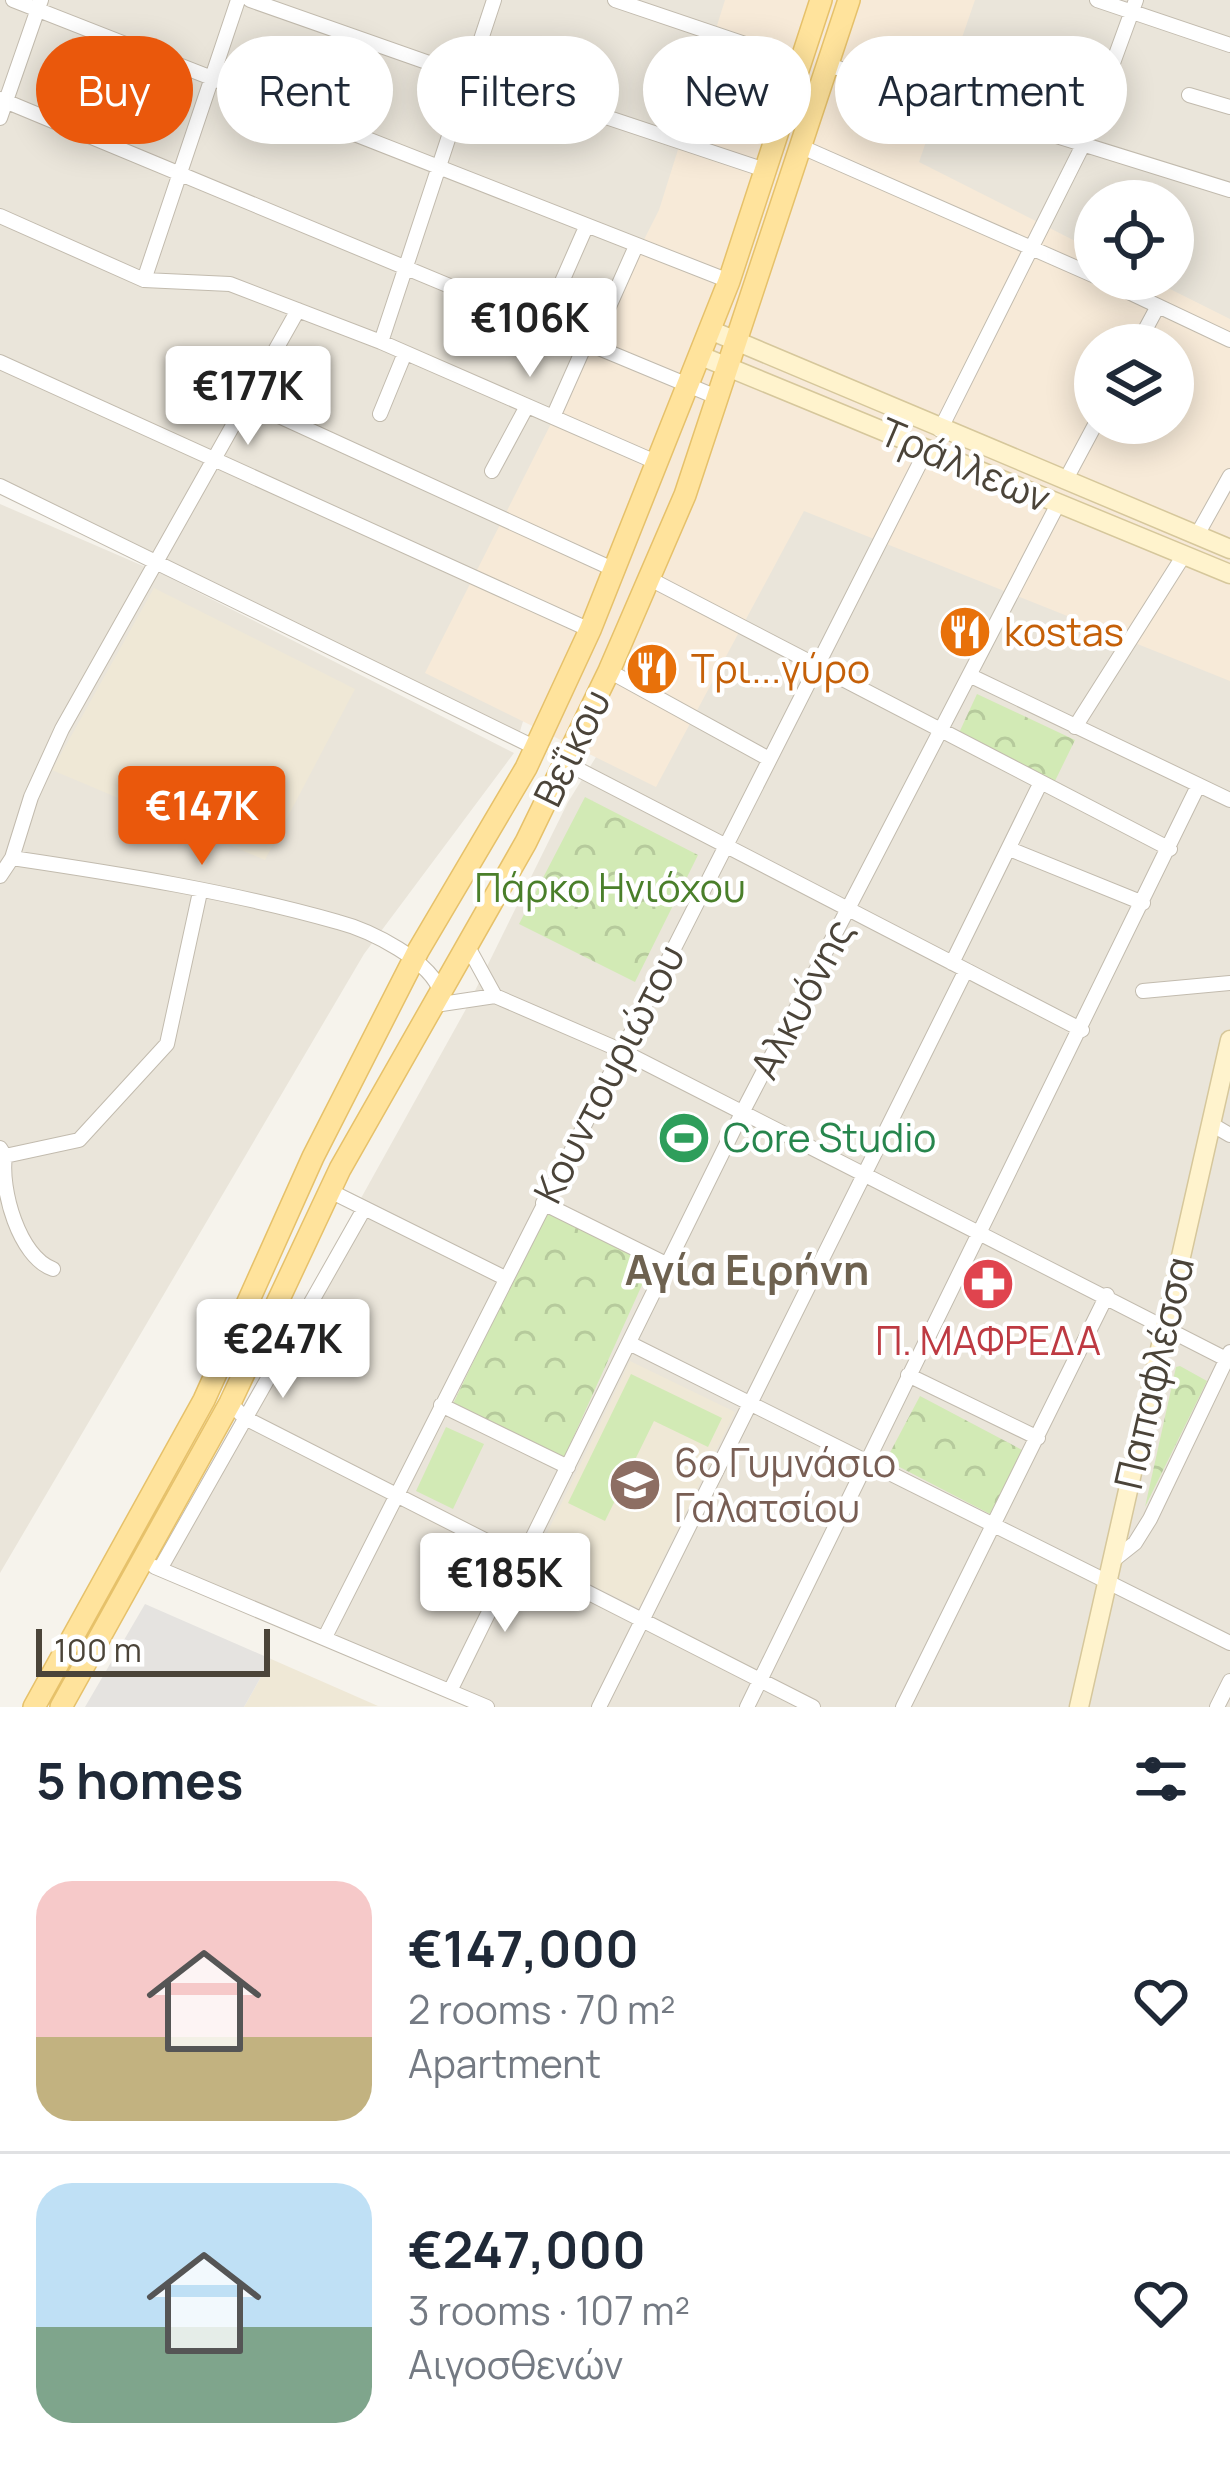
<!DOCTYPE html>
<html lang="en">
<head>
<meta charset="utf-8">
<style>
	:root { --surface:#fff; --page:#f2f2f3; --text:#1f2937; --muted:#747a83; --line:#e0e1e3; --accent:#ea580c }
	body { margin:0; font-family:Manrope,sans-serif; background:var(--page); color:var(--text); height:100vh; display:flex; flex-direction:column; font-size:45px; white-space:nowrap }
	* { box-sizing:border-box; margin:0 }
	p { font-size:39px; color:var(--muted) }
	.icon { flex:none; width:66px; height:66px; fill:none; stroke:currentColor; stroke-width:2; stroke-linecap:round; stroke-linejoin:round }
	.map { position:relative; height:1707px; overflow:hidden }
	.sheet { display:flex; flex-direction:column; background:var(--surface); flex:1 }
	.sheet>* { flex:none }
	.top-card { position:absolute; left:36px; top:36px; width:1158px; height:108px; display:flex; gap:24px }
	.tools { position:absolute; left:1074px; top:180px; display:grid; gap:24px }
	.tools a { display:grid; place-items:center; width:120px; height:120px; border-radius:50%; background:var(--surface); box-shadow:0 6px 30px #0003; font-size:60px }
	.scale { position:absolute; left:36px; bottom:30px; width:234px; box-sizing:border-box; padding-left:12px; border:6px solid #4b4439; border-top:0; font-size:33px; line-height:42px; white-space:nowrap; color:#4b4439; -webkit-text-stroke:9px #fff; paint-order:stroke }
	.price { position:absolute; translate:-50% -102px; padding:0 27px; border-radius:12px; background:#fff; color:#222; font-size:39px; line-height:78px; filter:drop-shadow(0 3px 6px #0008) }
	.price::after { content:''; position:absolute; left:50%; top:72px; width:36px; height:27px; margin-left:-18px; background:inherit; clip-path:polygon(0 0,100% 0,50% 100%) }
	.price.selected { background:var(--accent); color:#fff }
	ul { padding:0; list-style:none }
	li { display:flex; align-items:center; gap:36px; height:300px; padding:0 36px }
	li+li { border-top:3px solid var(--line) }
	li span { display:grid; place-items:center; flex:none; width:336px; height:240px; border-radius:36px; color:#555 }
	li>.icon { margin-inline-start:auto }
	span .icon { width:144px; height:144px; fill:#fffc; stroke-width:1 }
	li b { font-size:51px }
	h2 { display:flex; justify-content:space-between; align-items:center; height:144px; padding:0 36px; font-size:51px }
	.chip { padding:0 42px; border-radius:54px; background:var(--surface); box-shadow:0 6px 30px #0003; font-size:42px; line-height:108px }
	.chip.selected { background:var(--accent); color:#fff }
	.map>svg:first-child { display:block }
	.residential { fill:#eae5da; fill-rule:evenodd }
	.commercial { fill:#f7ead8; fill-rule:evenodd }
	.education { fill:#efe8d6 }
	.grass { fill:#d2eab5 }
	.park { fill:url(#park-crowns) }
	.parking { fill:#e5e3e0 }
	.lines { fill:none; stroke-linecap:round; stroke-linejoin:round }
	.street-casing { stroke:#c2bbae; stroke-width:16 }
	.secondary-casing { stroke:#d6c79b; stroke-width:21 }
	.primary-casing { stroke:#e6c16a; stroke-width:24 }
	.street { stroke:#fff; stroke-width:14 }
	.secondary { stroke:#fff3cd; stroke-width:18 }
	.primary { stroke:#ffe39c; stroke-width:21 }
	.labels { text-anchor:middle; stroke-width:9; stroke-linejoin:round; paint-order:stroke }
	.street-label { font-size:39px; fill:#4b4439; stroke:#fff }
	.food-label { font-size:39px; fill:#c56008; stroke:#fff; text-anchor:start }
	.park-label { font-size:39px; fill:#4a7f2a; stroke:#fff }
	.leisure-label { font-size:39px; fill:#27864d; stroke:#fff; text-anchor:start }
	.health-label { font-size:39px; fill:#be3a42; stroke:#fff }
	.education-label { font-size:39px; fill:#785e54; stroke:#fff; text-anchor:start }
	.neighbourhood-label { font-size:42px; font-weight:bold; fill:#6e6250; stroke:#fff }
</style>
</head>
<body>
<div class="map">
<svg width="1230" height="1707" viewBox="0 0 1230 1707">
	<defs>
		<pattern id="park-crowns" width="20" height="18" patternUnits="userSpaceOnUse" patternTransform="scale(3)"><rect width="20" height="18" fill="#d2eab5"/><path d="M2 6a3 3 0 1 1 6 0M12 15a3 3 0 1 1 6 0" fill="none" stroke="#b6ca9c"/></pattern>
	</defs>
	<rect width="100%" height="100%" fill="#f6f3ec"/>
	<path class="residential" d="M 0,0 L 737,0 L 518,738 L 0,485 Z
		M 957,0 L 1230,0 L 1230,456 L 1173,423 L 1173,345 L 1095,345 L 847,308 ZM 1095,201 L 1173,201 L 1173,279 L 1095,279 Z
		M 798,494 L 1230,656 L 1230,1707 L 476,1707 L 158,1564 L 466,1009 L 568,802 L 601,749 Z
		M 0,504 L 164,575 L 514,753 L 364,954 L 0,1573 Z"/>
	<path class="commercial" d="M 725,0 L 975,0 L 919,162 L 1095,251 L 1095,279 L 1150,279 L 1230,319 L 1230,681 L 804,511 L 656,787 L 425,673 L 659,210 ZM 1095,345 L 1173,345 L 1173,423 L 1095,423 Z"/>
	<path class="education" d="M 154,588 L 355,689 L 265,860 L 52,770 Z
		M 630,1361 L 735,1412 L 639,1608 L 535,1558 Z
		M 271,1659 L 378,1706 L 244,1707 Z"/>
	<path class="grass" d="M 631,1374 L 722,1418 L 708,1447 L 654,1421 L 605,1521 L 568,1503 Z
		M 446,1427 L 484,1444 L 453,1509 L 416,1491 Z"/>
	<path class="park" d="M 977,694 L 1075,740 L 1055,781 L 958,735 Z
		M 585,797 L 698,855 L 635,982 L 519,924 Z
		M 545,1212 L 651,1265 L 564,1458 L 453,1404 Z
		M 1180,1366 L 1207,1381 L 1145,1507 L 1176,1367 Z
		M 920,1396 L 1024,1451 L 990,1514 L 886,1460 Z"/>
	<path class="parking" d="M 145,1604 L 271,1659 L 244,1707 L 85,1707 Z"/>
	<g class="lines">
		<g class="street-casing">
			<path id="street" d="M 13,0 L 729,281
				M 250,0 L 469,77
				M 615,0 L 801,63
				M 1097,0 L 1230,45
				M 828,65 L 1230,190
				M 471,72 L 765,170
				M 1189,95 L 1230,107
				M 0,99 L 719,398
				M 0,118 L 41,0
				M 802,147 L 1095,276
				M 0,216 L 144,280 L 230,284 L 381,342 L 658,463
				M 1101,279 L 1230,340
				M 144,280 L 238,0
				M 542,327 L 586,227
				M 381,342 L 494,0
				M 1137,345 L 1158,306
				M 591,347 L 636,246
				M 0,362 L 590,630
				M 246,401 L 615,570
				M 380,414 L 405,353
				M 553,417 L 585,345
				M 940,430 L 1083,145 L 1136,0
				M 492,471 L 527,406
				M 1065,481 L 1096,423
				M 0,486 L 536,748
				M 1197,535 L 1230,476
				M 648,578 L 1170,849
				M 609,671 L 769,759
				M 971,676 L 1230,800
				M 1075,727 L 1184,555
				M 564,762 L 1082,1030
				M 1012,850 L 1143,903
				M 12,858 L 31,797 L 62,729 L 298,310
				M 0,876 L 12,858 C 120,874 233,892 338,922 C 369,930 433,961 441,994
				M 467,945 L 495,996
				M 952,963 L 1040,784
				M 1143,991 L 1230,983
				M 435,1005 L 495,996 L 620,1050 L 1230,1361
				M 1211,1124 L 1230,1135
				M 0,1148 L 5,1156 L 79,1140 L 167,1044 L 200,892
				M 5,1156 C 0,1189 19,1257 53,1269
				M 330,1191 L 505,1278
				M 543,1203 L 668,1265
				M 629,1343 L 1230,1643
				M 908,1375 L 1038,1438
				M 230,1403 L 245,1418 L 813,1707
				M 441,1405 L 568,1467
				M 521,1561 L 742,1113 L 1058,504
				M 1111,1562 L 1135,1543 L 1150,1519 L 1230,1352
				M 155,1567 L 487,1707
				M 160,1569 L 364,1209
				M 325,1637 L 927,449
				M 451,1689 L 515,1559
				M 599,1707 L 966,970
				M 747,1707 L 1198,786
				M 903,1707 L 1107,1295
				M 1217,1707 L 1230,1681"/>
		</g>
		<g class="secondary-casing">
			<path id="secondary" d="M 710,330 L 1230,549
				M 701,356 L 1230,574
				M 1079,1707 L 1230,1040"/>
		</g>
		<g class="primary-casing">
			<path id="primary" d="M 34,1707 L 204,1400 L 313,1157 L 418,951 L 526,768 L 590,630 L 729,281 L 821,0
				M 61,1707 L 230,1403 L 340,1169 L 526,842 L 609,671 L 685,495 L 849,0"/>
		</g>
		<use href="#street" class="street"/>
		<use href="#secondary" class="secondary"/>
		<use href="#primary" class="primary"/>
	</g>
	<defs>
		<g id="restaurant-disc" transform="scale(2.7)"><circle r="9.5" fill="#e8710a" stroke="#fff"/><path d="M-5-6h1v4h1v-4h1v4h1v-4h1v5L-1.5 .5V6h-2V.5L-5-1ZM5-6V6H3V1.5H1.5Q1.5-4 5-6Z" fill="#fff"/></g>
		<g id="stadium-disc" transform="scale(2.7)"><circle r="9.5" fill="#2e9e5b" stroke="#fff"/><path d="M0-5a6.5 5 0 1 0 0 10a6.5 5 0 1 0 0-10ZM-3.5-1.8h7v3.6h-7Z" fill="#fff"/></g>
		<g id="pharmacy-disc" transform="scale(2.7)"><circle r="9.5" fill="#e0444e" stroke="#fff"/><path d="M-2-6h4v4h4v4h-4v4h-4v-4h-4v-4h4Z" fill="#fff"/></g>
		<g id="school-disc" transform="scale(2.7)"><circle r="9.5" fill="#8d6e63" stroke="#fff"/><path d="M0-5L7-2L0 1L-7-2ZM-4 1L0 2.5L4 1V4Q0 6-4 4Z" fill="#fff"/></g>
	</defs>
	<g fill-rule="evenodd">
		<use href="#restaurant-disc" x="965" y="632"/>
		<use href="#restaurant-disc" x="652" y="669"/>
		<use href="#stadium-disc" x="684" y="1138"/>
		<use href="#pharmacy-disc" x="988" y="1284"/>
		<use href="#school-disc" x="635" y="1485"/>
	</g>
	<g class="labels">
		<g class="street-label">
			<text transform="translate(965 465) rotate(23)" y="14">Τράλλεων</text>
			<text transform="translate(572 748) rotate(-64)" y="14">Βεΐκου</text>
			<text transform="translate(802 999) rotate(-62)" y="14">Αλκυόνης</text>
			<text transform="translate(609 1074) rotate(-63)" y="14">Κουντουριώτου</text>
			<text transform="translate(1154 1373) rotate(-77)" y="14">Παπαφλέσσα</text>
		</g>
		<g class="food-label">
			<text x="1004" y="646">kostas</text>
			<text x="691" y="683">Τρι...γύρο</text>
		</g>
		<g class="park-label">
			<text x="610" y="902">Πάρκο Ηνιόχου</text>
		</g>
		<g class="leisure-label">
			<text x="723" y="1152">Core Studio</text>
		</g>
		<g class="health-label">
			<text x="988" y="1355">Π. ΜΑΦΡΕΔΑ</text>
		</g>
		<g class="education-label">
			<text x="674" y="1477">6ο Γυμνάσιο<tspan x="674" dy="45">Γαλατσίου</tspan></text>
		</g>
		<g class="neighbourhood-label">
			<text x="747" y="1285">Αγία Ειρήνη</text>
		</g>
	</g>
</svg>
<div class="tools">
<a><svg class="icon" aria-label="locate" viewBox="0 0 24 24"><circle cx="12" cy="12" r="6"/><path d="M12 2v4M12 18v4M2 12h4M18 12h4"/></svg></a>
<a><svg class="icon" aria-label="layers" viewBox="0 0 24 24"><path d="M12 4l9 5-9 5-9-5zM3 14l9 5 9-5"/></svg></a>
</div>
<div class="scale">100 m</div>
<b class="price" style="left:530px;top:380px">€106K</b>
<b class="price" style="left:248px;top:448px">€177K</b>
<b class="price selected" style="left:202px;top:868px">€147K</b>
<b class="price" style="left:283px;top:1401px">€247K</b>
<b class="price" style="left:505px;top:1635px">€185K</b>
<div class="top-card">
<a class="chip selected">Buy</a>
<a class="chip">Rent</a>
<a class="chip">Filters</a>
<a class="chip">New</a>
<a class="chip">Apartment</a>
</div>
</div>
<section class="sheet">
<h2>5 homes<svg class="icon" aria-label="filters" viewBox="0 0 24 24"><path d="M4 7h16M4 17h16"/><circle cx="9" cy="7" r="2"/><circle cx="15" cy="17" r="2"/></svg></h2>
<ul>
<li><span style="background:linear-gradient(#f6c9c9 65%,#c2b280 0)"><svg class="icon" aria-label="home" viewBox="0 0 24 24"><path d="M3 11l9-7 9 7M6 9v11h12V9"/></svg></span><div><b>€147,000</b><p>2 rooms · 70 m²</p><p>Apartment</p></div><svg class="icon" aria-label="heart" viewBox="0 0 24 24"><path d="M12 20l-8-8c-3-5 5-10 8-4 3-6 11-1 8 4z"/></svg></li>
<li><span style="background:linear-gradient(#bfe0f5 60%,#7fa58c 0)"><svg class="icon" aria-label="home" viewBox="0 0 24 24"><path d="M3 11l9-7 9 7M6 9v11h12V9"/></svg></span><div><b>€247,000</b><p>3 rooms · 107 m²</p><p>Αιγοσθενών</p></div><svg class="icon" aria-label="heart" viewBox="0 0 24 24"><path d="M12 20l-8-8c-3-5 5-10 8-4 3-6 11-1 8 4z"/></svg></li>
</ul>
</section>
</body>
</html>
